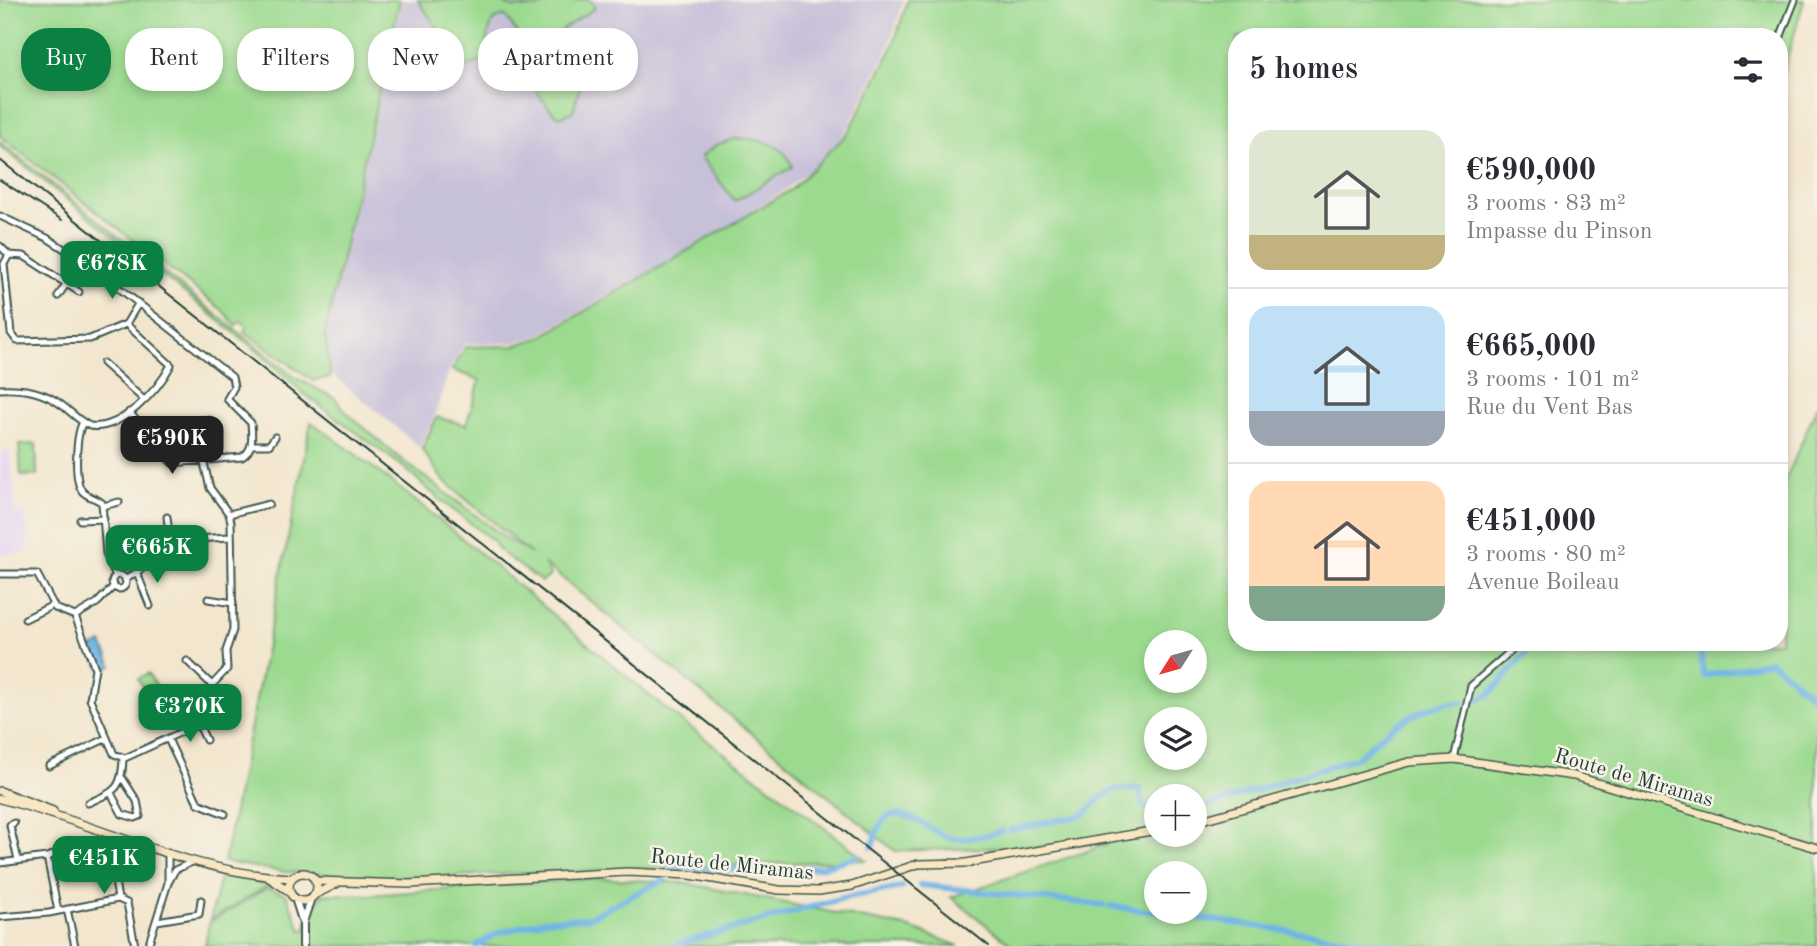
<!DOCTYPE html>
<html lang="en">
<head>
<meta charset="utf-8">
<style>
	:root { --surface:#fff; --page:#f2f2f3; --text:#2b2b33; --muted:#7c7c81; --line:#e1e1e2; --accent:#0b8043 }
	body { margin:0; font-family:"Old Standard TT",serif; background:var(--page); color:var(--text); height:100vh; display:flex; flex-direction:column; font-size:26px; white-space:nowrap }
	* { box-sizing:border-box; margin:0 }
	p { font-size:23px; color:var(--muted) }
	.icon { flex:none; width:38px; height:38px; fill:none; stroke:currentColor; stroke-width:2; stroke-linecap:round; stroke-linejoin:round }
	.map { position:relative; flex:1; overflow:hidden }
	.sheet { position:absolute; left:1228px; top:28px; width:560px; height:623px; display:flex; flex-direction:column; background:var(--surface); border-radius:28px; box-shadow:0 4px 10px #0003 }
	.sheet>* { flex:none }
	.hud { position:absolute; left:21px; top:28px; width:665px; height:63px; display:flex; gap:14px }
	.needle { width:46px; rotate:233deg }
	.controls { position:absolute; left:1144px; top:630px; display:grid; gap:14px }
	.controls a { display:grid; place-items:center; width:63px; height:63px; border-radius:50%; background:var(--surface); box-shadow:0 4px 10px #0003; font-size:35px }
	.price { position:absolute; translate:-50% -60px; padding:0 16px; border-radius:14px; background:var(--accent); color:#fff; font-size:23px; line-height:46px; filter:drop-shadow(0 2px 4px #0008) }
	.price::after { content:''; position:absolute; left:50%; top:42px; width:21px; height:16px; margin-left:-10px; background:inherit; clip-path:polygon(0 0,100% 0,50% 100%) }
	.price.current { background:#222; color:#fff }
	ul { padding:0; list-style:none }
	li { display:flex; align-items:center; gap:21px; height:175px; padding:0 21px }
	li+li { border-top:2px solid var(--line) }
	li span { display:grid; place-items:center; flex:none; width:196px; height:140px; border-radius:21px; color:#555 }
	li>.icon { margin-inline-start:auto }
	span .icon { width:84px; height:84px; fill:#fffc; stroke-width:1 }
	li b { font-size:30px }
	h2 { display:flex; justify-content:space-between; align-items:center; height:84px; padding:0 21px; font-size:30px }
	.pill { padding:0 24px; border-radius:28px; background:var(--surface); box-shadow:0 4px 10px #0003; font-size:24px; line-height:63px }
	.pill.current { background:var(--accent); color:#fff }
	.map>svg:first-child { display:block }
	.built { fill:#e5d3f1 }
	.industrial { fill:#c7c0d9 }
	.green { fill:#9bda8f; stroke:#5d8c62; stroke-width:2; fill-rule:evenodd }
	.water { fill:#70b4e6; stroke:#48788d; stroke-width:2 }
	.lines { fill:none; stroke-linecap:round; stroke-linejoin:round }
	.canal { stroke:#70b4e6; stroke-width:6 }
	.minor-casing { stroke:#3f564b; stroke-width:9 }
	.tertiary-casing { stroke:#3f564b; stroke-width:10 }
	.secondary-casing { stroke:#3f564b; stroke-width:10 }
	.minor { stroke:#fff; stroke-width:5 }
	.tertiary { stroke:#fff; stroke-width:6 }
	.secondary { stroke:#f9e7c3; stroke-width:7 }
	.rail { stroke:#1f3d34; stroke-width:2 }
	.labels { text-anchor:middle; stroke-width:5; stroke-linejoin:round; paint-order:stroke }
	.street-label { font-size:21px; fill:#1f3d34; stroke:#f7f3e8 }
</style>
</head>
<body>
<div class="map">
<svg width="1817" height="946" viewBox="0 0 1817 946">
	<rect width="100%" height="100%" fill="#f7f3e8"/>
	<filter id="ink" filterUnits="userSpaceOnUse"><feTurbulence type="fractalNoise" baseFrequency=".0143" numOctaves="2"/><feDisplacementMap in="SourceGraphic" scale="14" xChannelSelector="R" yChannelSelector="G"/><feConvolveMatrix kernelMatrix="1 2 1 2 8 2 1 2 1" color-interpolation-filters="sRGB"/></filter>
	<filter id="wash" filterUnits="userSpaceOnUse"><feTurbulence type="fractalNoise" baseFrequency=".00686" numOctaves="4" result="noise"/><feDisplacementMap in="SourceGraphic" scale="28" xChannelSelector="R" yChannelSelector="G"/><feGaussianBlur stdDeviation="1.57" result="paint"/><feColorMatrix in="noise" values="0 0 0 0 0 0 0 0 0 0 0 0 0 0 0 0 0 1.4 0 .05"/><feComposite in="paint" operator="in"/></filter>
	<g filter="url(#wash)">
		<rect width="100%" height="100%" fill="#f3e6ce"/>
		<path class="built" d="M 10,451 L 16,513 L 25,513 L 29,552 L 0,555 L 0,452 Z"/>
		<path class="industrial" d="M 402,0 L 904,0 L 888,49 L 846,132 L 821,160 L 786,189 L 738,220 L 538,336 L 512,343 L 465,344 L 449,370 L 434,418 L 420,447 L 333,375 L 326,335 Z"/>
		<path class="green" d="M 0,0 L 400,0 L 325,334 L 331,377 L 313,381 L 244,331 L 247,326 L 241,321 L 236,325 L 222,310 L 0,136 Z
			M 418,0 L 498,0 L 511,7 L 536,8 L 557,0 L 590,0 L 595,8 L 563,29 L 550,53 L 539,63 L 505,16 L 493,20 L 487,38 L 487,58 L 465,68 Z
			M 908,0 L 1804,0 L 1780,83 L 1780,37 L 1237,37 L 1237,642 L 1780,642 L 1780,493 L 1817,406 L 1817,946 L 1013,946 L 951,897 L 1108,844 L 895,851 L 544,563 L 551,575 L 542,582 L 502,553 L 492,540 L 439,499 L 407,470 L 303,393 L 261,354 L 0,146 L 0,142 L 296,378 L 335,398 L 346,412 L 397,456 L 504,537 L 531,554 L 442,479 L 422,449 L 437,417 L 466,425 L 480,380 L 452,370 L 466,347 L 513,346 L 539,338 L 792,189 L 849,132 L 892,48 ZM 1157,642 L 1195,642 L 1195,681 L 1157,681 ZM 1157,719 L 1195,719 L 1195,758 L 1157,758 ZM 1157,796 L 1195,796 L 1195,835 L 1157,835 ZM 1157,873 L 1195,873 L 1195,912 L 1157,912 Z
			M 573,39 L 586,65 L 573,111 L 561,117 L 554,114 L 530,83 L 546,72 L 566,41 Z
			M 737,138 C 758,139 786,143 792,167 L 735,201 L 701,157 L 716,145 Z
			M 311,422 C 426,503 530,597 638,686 C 712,747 791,801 866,860 L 397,878 L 285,872 L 224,862 Z
			M 36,444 L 37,475 L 21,476 L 19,445 Z
			M 148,673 L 162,696 L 152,702 L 138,679 Z
			M 221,873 L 270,884 L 210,920 Z
			M 597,878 L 685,883 L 910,928 L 959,946 L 205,946 L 209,923 L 267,888 L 286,894 L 301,930 L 305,930 L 309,914 L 323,894 L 370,895 Z"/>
		<path class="water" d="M 102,643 L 112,666 L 101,670 L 91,648 Z"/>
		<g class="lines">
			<path class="canal" d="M 1699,642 L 1704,676 L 1771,661 L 1817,700
				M 1472,702 L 1489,695 L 1536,642
				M 1195,810 L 1358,757 C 1385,730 1422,703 1462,702
				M 1010,830 L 1084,815 L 1100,798 L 1115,789 L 1140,789 L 1142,805 L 1157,811
				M 872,847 C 875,842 875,837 877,832 C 891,792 930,832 947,837 C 963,842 986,835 1002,831
				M 667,869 L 783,870 L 823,867 L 858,856
				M 920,885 L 1103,905
				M 1110,906 L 1399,946
				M 476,946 L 498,933 L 545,920 L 588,918 L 665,879
				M 671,946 L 843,898 L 902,887"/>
		</g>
	</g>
	<g filter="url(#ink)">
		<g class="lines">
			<g class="minor-casing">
				<path id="minor" d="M 1780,38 L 1795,0
					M 0,216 L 47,238 L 91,266 L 232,377 L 234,387 L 227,399 L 251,423 C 252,436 254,450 242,457 L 172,463 L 153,442 L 135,457
					M 0,246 L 9,255 L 4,264 L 11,333 L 17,341 L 90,339 L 126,324 L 138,304
					M 9,255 L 24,256 L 79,292
					M 58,296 L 67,283
					M 103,363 L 143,399
					M 0,389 C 23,388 44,391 63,406 C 72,413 79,421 90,426 C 121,431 158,390 171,365 L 126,324
					M 129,412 L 141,426
					M 83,422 C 76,434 73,482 83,492 C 88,497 96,498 102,503 L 106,554 L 116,576
					M 251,445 L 269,445 L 275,437
					M 196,460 L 195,427 L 202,420 L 208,420 L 216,427
					M 103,506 L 119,502
					M 229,514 L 269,504
					M 167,517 L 171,549
					M 80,520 L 104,519
					M 137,573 L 150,606
					M 0,574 L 37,574 L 55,608 L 75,616 L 97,603 L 114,586
					M112 582a7 7 0 1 1 14 0a7 7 0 1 1-14 0Z
					M 125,580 L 175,546 L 196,539 L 230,537
					M 208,599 L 233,603
					M 75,616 L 95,668 L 90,699 L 114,754 L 125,758 L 201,723 L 211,686 L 227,669 L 226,651 L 233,630 L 231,522 L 229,514 L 210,488 L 203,459
					M 25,619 L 53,605
					M 187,661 L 212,685
					M 199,725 L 206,740
					M 168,739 L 198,803 L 225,814
					M 1454,759 L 1471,686 L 1521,642
					M 49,766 L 107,738
					M 111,793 L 122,814 L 135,818 L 140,816 L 137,801 L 123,779
					M 88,803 C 116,791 122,789 123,758
					M 14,823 L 10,825 L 11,830 L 18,860
					M 117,852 L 112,863 L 118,899 L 127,903 L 135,946
					M 168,852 L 168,883 L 175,870 L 194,861
					M 47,857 L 62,852
					M 0,863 L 47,857 L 58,911
					M 67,909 L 75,946
					M 0,917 L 49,913 L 118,899
					M 157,921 L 199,914 L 201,900
					M 148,946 L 168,883"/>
			</g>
			<g class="tertiary-casing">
				<path id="tertiary" d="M 295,898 L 302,920
					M 303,946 L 303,922 L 311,898"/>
			</g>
			<g class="secondary-casing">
				<path id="secondary" d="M 0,791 L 53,811
					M 0,799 C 97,823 191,874 292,878
					M 1195,822 L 1409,762 L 1454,759 L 1574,776 L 1817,848
					M289 887a14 14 0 1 1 28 0a14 14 0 1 1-28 0Z
					M 268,877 L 289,891
					M 315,881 L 409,884 L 627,872 L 690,875 L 779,890 L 819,891 L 852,886 L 918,864 L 966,863 L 1157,830
					M 314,895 L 338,883"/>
			</g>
			<use href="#minor" class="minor"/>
			<use href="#tertiary" class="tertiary"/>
			<use href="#secondary" class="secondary"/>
			<path class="rail" d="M 0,160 L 989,946
				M 0,180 L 62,220"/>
		</g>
	</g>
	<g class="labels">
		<g class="street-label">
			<text transform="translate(1634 777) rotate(16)" y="7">Route de Miramas</text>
			<text transform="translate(732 864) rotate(6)" y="7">Route de Miramas</text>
		</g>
	</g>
</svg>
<div class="controls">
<a><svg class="needle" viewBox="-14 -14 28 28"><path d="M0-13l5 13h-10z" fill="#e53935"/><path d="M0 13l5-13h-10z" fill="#7c7c81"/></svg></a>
<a><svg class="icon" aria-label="layers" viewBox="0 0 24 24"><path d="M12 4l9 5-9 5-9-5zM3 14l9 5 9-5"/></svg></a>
<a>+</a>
<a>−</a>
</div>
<b class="price" style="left:112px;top:301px">€678K</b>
<b class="price current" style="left:172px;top:476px">€590K</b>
<b class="price" style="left:157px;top:585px">€665K</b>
<b class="price" style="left:190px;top:744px">€370K</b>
<b class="price" style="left:104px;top:896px">€451K</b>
<div class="hud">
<a class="pill current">Buy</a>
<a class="pill">Rent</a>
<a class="pill">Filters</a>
<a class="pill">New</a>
<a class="pill">Apartment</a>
</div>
<section class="sheet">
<h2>5 homes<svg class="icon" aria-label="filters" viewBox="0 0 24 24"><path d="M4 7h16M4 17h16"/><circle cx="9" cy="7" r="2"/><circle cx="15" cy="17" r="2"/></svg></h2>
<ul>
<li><span style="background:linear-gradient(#dfe7d0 75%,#c2b280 0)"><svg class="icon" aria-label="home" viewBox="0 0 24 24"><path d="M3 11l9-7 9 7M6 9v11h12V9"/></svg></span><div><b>€590,000</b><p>3 rooms · 83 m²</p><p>Impasse du Pinson</p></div></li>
<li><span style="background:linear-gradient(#bfe0f5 75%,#9aa5b1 0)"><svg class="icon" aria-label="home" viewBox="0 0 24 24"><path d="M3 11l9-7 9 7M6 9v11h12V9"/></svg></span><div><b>€665,000</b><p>3 rooms · 101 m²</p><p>Rue du Vent Bas</p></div></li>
<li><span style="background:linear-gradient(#ffd9b3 75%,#7fa58c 0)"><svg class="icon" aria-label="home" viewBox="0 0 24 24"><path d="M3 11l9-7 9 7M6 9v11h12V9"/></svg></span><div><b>€451,000</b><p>3 rooms · 80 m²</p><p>Avenue Boileau</p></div></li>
</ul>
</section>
</div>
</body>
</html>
